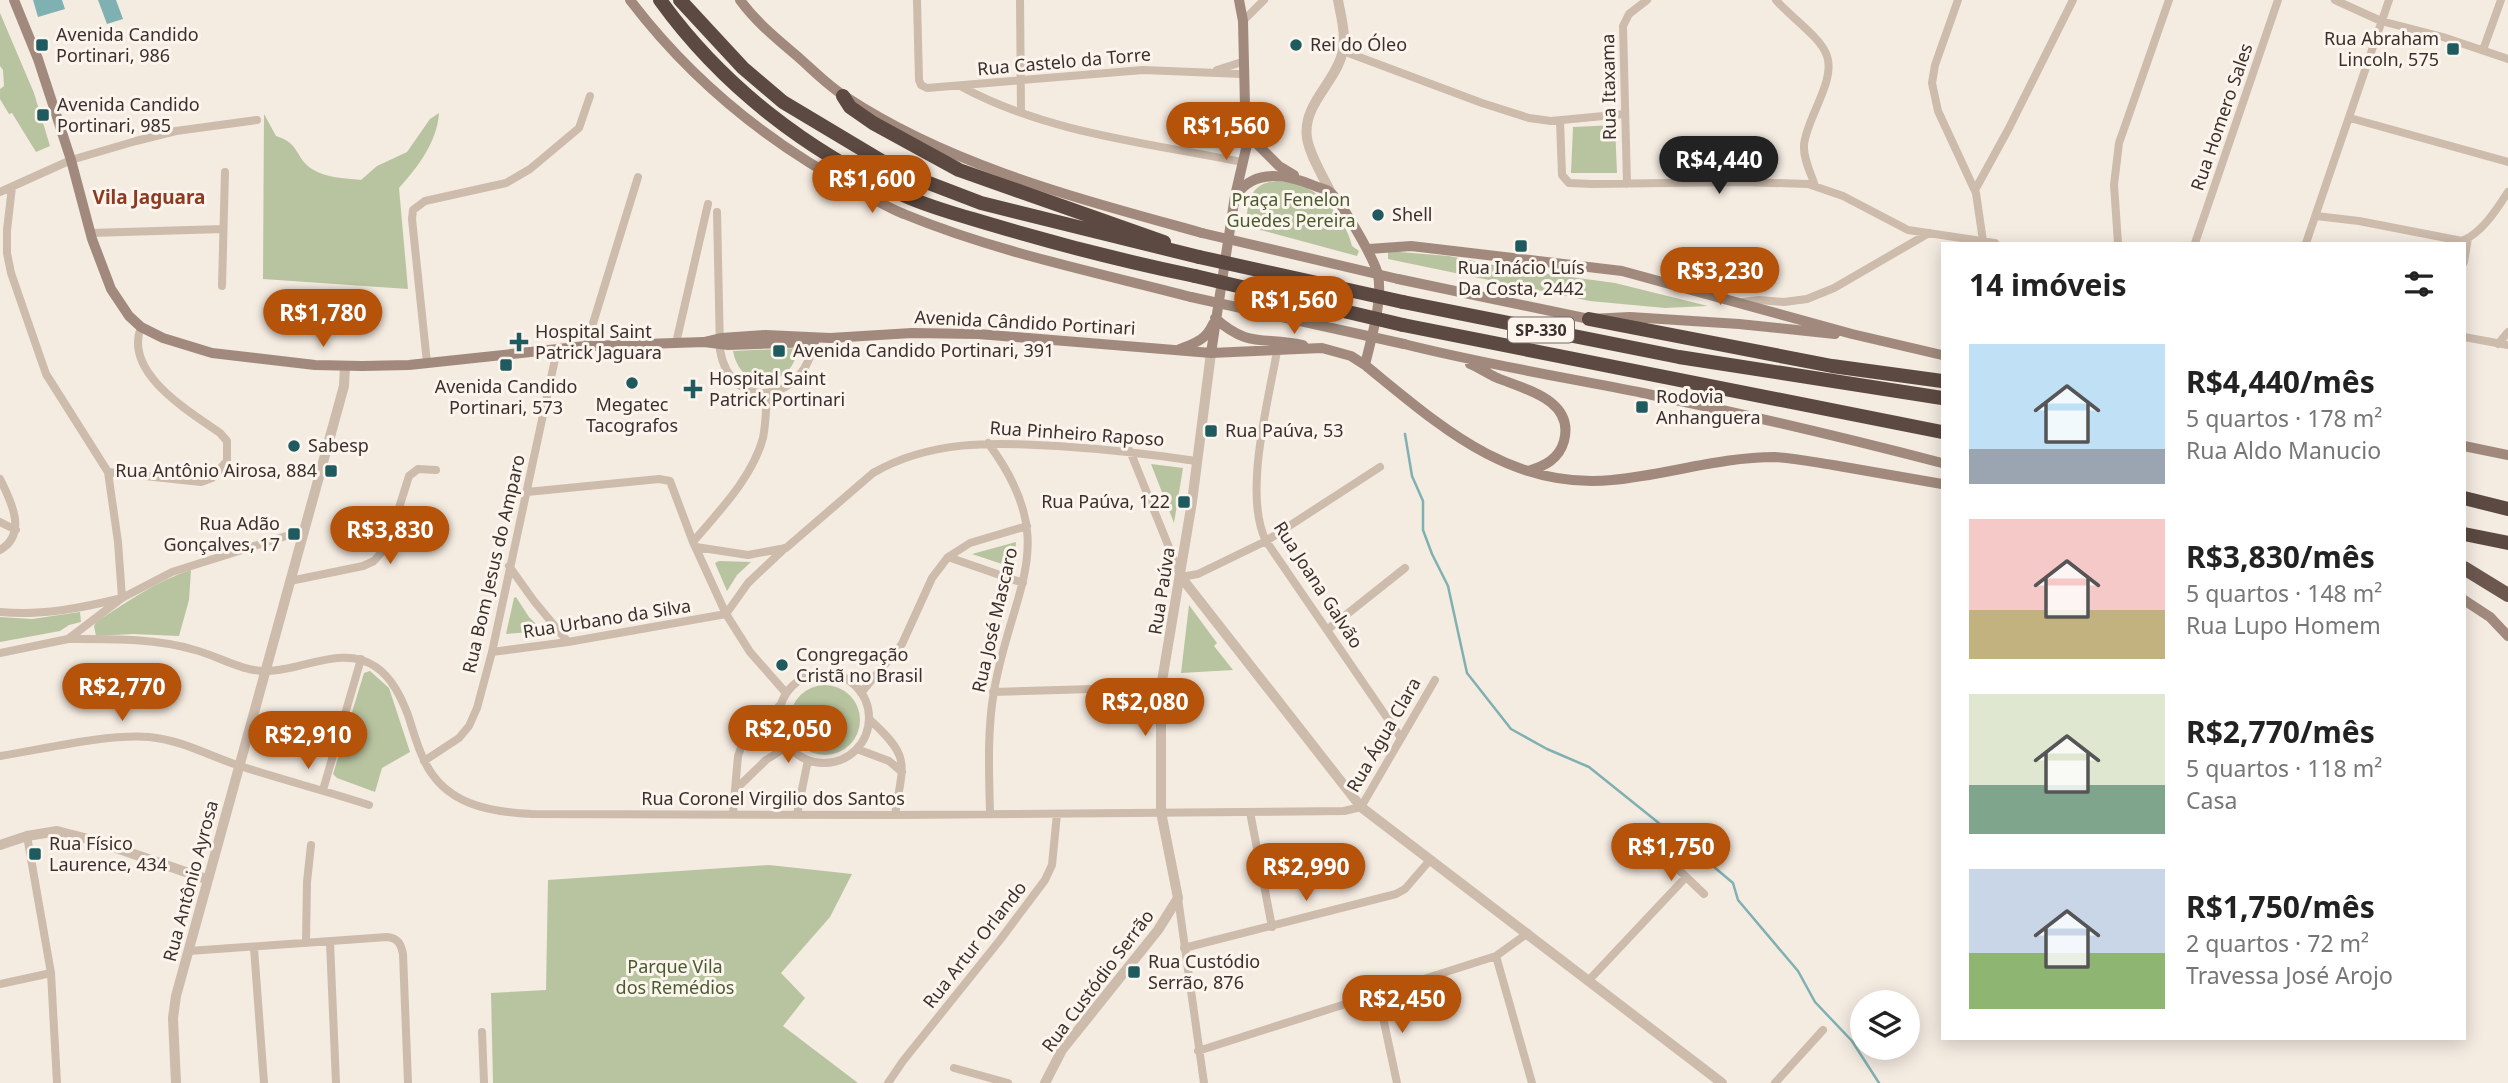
<!DOCTYPE html>
<html lang="pt">
<head>
<meta charset="utf-8">
<style>
	:root { --surface:#fff; --page:#f6f6f6; --text:#222; --muted:#767676; --accent:#b45309 }
	body { margin:0; font-family:"Noto Sans",sans-serif; background:var(--page); color:var(--text); height:100vh; display:flex; flex-direction:column; font-size:26px; white-space:nowrap }
	* { box-sizing:border-box; margin:0 }
	p { font-size:23px; color:var(--muted) }
	.icon { flex:none; width:38px; height:38px; fill:none; stroke:currentColor; stroke-width:2; stroke-linecap:round; stroke-linejoin:round }
	.map { position:relative; flex:1; overflow:hidden }
	.details { position:absolute; left:1941px; top:242px; width:525px; height:798px; display:flex; flex-direction:column; background:var(--surface); border-radius:0px; box-shadow:0 4px 18px #0003 }
	.details>* { flex:none }
	.fabs { position:absolute; left:1850px; top:990px; display:grid; gap:14px }
	.fabs a { display:grid; place-items:center; width:70px; height:70px; border-radius:50%; background:var(--surface); box-shadow:0 4px 18px #0003; font-size:35px }
	.price { position:absolute; translate:-50% -60px; padding:0 16px; border-radius:24px; background:var(--accent); color:#fff; font-size:23px; line-height:46px; filter:drop-shadow(0 2px 4px #0008) }
	.price::after { content:''; position:absolute; left:50%; top:42px; width:21px; height:16px; margin-left:-10px; background:inherit; clip-path:polygon(0 0,100% 0,50% 100%) }
	.price.selected { background:#222; color:#fff }
	ul { padding:0; list-style:none }
	li { display:flex; align-items:center; gap:21px; height:175px; padding:0 28px }
	li span { display:grid; place-items:center; flex:none; width:196px; height:140px; border-radius:0px; color:#555 }
	li>.icon { margin-inline-start:auto }
	span .icon { width:84px; height:84px; fill:#fffc; stroke-width:1 }
	li b { font-size:30px }
	h2 { display:flex; justify-content:space-between; align-items:center; height:84px; padding:0 28px; font-size:30px }
	.map>svg:first-child { display:block }
	.green { fill:#b8c4a0 }
	.water { fill:#7fb0b2 }
	.lines { fill:none; stroke-linecap:round; stroke-linejoin:round }
	.stream { stroke:#7fb0b2; stroke-width:2.5 }
	.minor { stroke:#cdbbac; stroke-width:8 }
	.tertiary { stroke:#cdbbac; stroke-width:10 }
	.secondary { stroke:#a18a7d; stroke-width:10 }
	.trunk { stroke:#6c584f; stroke-width:14 }
	.motorway { stroke:#5c4a42; stroke-width:14 }
	.secondary-bridge { stroke:#a18a7d; stroke-width:10 }
	.motorway-bridge { stroke:#5c4a42; stroke-width:14 }
	.poi-dot { fill:#1f5a5e; stroke:#fbf5ee; stroke-width:2.5 }
	.labels { text-anchor:middle; stroke-width:6; stroke-linejoin:round; paint-order:stroke }
	.shield { fill:#fbf5ee; stroke:#756b66; stroke-width:2 }
	.shield-label { font-size:16px; font-weight:bold; fill:#3b302b }
	.poi-label { font-size:18px; fill:#3b302b; stroke:#fbf5ee; text-anchor:start }
	.street-label { font-size:18px; fill:#3b302b; stroke:#fbf5ee }
	.park-label { font-size:18px; fill:#4a5a2e; stroke:#fbf5ee }
	.neighbourhood-label { font-size:19px; font-weight:bold; fill:#8c3b22; stroke:#fbf5ee }
</style>
</head>
<body>
<div class="map">
<svg width="2508" height="1083" viewBox="0 0 2508 1083">
	<rect width="100%" height="100%" fill="#f4ebe1"/>
	<path class="green" d="M 0,13 L 34,93 L 50,146 L 36,152 L 12,113 L 9,114 L 0,99 L 0,89 L 4,86 L 3,70 L 0,66 Z
		M 439,113 C 437,142 418,167 399,188 L 408,289 L 263,279 L 264,114 L 276,136 C 300,143 295,158 312,169 C 326,178 344,178 361,180 L 377,166 L 407,152 L 430,119 Z
		M 1615,125 L 1617,173 L 1571,173 L 1573,127 Z
		M 1277,181 C 1284,182 1292,182 1299,184 C 1323,193 1347,222 1352,246 L 1359,251 L 1357,256 L 1246,226 C 1248,202 1249,183 1277,181 Z
		M 1388,251 L 1449,256 L 1518,270 L 1615,283 L 1708,306 L 1665,308 L 1590,301 L 1388,259 Z
		M 798,348 C 792,390 741,394 733,351 Z
		M 1151,464 L 1183,468 L 1174,523 Z
		M 1016,542 L 1014,568 L 972,554 Z
		M 719,561 L 751,562 L 737,575 L 727,591 L 715,563 Z
		M 191,570 L 189,600 L 179,636 L 133,634 L 96,636 L 94,626 L 96,622 C 127,602 156,581 191,570 Z
		M 516,597 L 529,617 L 543,631 L 506,634 L 514,598 Z
		M 1189,605 L 1217,643 L 1214,646 L 1233,670 L 1181,673 Z
		M 80,612 L 81,622 L 69,625 L 60,631 L 0,642 L 0,617 L 32,619 Z
		M 370,671 L 389,688 L 410,752 L 382,768 L 375,792 L 337,778 L 333,774 L 364,673 Z
		M790 720a35 35 0 1 1 70 0a35 35 0 1 1-70 0Z
		M 769,865 L 852,874 L 830,917 L 781,973 L 805,998 L 783,1026 L 858,1083 L 493,1083 L 491,993 L 546,990 L 548,880 Z"/>
	<path class="water" d="M 33,0 L 62,0 L 65,9 L 38,17 Z
		M 98,0 L 116,0 L 123,19 L 107,24 Z"/>
	<g class="lines">
		<path class="stream" d="M 1405,434 L 1412,476 L 1423,501 L 1423,530 L 1432,554 L 1448,586 L 1467,673 L 1511,729 L 1547,749 L 1589,767 L 1660,824 L 1706,852 L 1714,867 L 1733,883 L 1738,900 L 1798,971 L 1815,1002 L 1852,1041 L 1879,1083"/>
		<path class="minor" d="M 917,0 L 919,80 L 921,85 L 927,88 L 1143,70 L 1242,74
			M 1020,0 L 1021,112
			M 1776,0 C 1789,16 1821,37 1827,56 C 1836,81 1806,119 1804,145 C 1803,159 1811,173 1815,186
			M 1958,0 L 1935,65 L 1932,83 L 1938,111 L 1976,193 L 1983,241
			M 2335,0 L 2381,21 L 2443,37 L 2508,59
			M 1243,21 L 1264,0
			M 2483,50 L 2501,0
			M 1343,51 L 1482,103 L 1529,118 L 1551,121 L 1625,114
			M 1217,70 L 1242,62
			M 962,87 C 1047,133 1149,143 1242,162
			M 2350,118 L 2508,162
			M 1560,121 L 1562,175 L 1569,183 L 1592,184 L 1741,182 L 1808,184 L 1843,196 L 1908,230 L 1995,243
			M 1627,184 L 1623,26 L 1629,14 L 1647,0
			M 1975,190 L 2009,128 L 2073,0
			M 0,192 L 71,160 L 136,141 L 176,131 L 257,120
			M 717,212 L 720,350 C 731,414 807,403 814,339
			M 2316,216 L 2359,221 L 2462,241 C 2482,233 2497,209 2508,192
			M 90,233 L 223,229
			M 2118,243 L 2114,185 L 2119,143 L 2169,0
			M 2195,243 L 2278,0
			M 2306,243 L 2389,0
			M 2464,262 L 2468,238
			M 222,286 L 225,172
			M 1743,302 L 1759,300 L 1784,302 L 1807,299 L 1834,288 L 1929,233
			M 2464,337 L 2508,345
			M 676,343 L 708,204
			M 2498,344 L 2508,332
			M 586,346 L 638,177
			M 1277,351 C 1268,403 1243,495 1266,541 L 1401,738
			M 427,363 L 412,219 L 413,210 L 425,201 L 506,183 L 530,169 L 579,128 L 590,96
			M 988,443 C 1063,543 1012,587 994,691 C 987,731 989,773 990,814
			M 1130,451 L 1181,577 L 1198,574 L 1266,541 L 1380,467
			M 108,472 L 201,482 L 212,478 L 227,461 L 227,441 L 220,433 C 189,411 123,373 141,327
			M 0,479 C 11,501 28,534 0,550
			M 527,492 L 659,479 L 670,481 L 693,542 L 726,614 L 750,652 L 786,693
			M 0,522 L 16,530
			M 693,542 C 719,511 752,478 763,438 C 766,423 766,408 767,394
			M 696,547 L 748,555 L 786,548 L 873,473 C 930,440 993,442 1057,446 C 1104,449 1150,454 1196,461
			M 948,557 L 1023,583
			M 509,566 L 534,601 L 568,642
			M 290,581 L 363,566 L 374,561 L 387,546 L 409,476 L 418,469 L 436,470
			M 0,612 C 41,616 82,608 122,598 L 118,542 L 108,472 L 46,374 L 11,273 L 7,253 L 7,230 L 12,187
			M 726,614 L 748,583 L 785,548
			M 1327,630 L 1405,568
			M 68,639 C 110,639 155,638 195,650 C 218,656 243,672 267,671 C 302,671 343,644 376,667 C 392,678 401,697 408,715 C 413,730 417,746 424,760 C 444,804 488,812 532,814 L 895,815 L 1344,811 L 1361,807 L 1435,680
			M 492,652 L 568,642 L 726,614
			M 0,653 L 68,639 L 122,598 L 172,572 L 305,530
			M779 718a45 45 0 1 1 90 0a45 45 0 1 1-90 0Z
			M 993,692 L 1161,687
			M 861,693 L 902,644 L 932,578 L 948,557 L 970,543 L 1027,526
			M 869,719 C 912,758 903,762 895,815
			M 857,749 L 889,761 L 902,772
			M 0,756 C 45,749 104,734 149,737 C 182,740 209,756 240,766 C 283,780 326,791 369,805
			M 424,761 L 459,738 L 469,726 L 477,708 L 492,652 L 557,350
			M 736,789 L 766,760 L 788,746
			M 323,790 L 361,659
			M 1250,812 L 1272,927
			M 733,813 L 738,756 L 743,742 L 780,705
			M 797,814 L 808,760
			M 27,836 L 51,973 L 57,1083
			M 1659,851 L 1704,894
			M 1178,898 L 1204,1083
			M 330,942 L 336,1083
			M 306,943 L 307,882 L 311,845
			M 254,948 L 264,1083
			M 1184,948 L 1396,894 L 1405,889 L 1430,860
			M 189,951 L 387,937 C 398,938 401,944 403,954 L 408,1083
			M 1496,956 L 1532,1083
			M 1589,980 L 1686,877
			M 0,984 L 51,973
			M 1378,994 L 1397,1083
			M 482,1032 L 484,1083
			M 1198,1051 L 1496,956 L 1528,933
			M 954,1068 L 1008,1083
			M 888,1083 L 903,1061 L 1000,940 L 1045,880 L 1052,865 L 1057,814
			M 1775,1083 L 1823,1030"/>
		<path class="tertiary" d="M 1331,193 C 1323,176 1310,156 1307,138 C 1302,105 1335,83 1342,54 C 1347,37 1341,17 1338,0
			M 1181,577 L 1361,807 L 1722,1083
			M 0,845 L 27,836 L 57,831 L 96,841 L 206,879
			M 176,1083 L 173,1018 L 176,996 L 344,386 L 345,366
			M 1045,1083 L 1062,1050 L 1158,930 L 1178,898 L 1161,812 L 1161,687 L 1192,502 L 1211,353"/>
		<path class="secondary" d="M 14,0 L 38,59 L 71,160 L 92,239 L 111,289 L 129,316 L 141,327 L 163,338 L 212,353 L 315,365 L 362,366 L 409,365 L 586,346 L 704,342 L 728,345 L 814,342
			M 630,0 C 691,80 768,143 857,190 C 873,198 888,208 904,214 C 996,252 1095,272 1191,297
			M 740,0 C 756,22 777,39 797,56 C 813,70 828,86 846,97 C 952,167 1081,199 1202,233
			M 1249,136 L 1279,166 L 1294,175
			M 1237,194 C 1256,168 1289,175 1315,186 C 1319,188 1326,189 1330,192 C 1341,201 1375,260 1378,275 C 1383,301 1371,339 1365,365
			M 1369,249 L 1411,246 L 1622,271 L 1852,334 L 1942,355
			M 1398,279 L 1589,319 L 1630,317 L 1739,324 L 1835,334
			M 1215,318 C 1249,349 1264,336 1303,345
			M 704,342 L 721,338 L 766,335 L 830,338 L 912,333 L 978,334 L 1211,353 L 1322,348 L 1351,356 L 1365,365 C 1439,425 1509,490 1612,480 C 1666,475 1720,457 1775,457 C 1794,458 1814,462 1833,465 C 1869,471 1906,478 1942,484
			M 1404,344 C 1483,364 1563,377 1643,393 C 1744,414 1843,437 1942,463
			M 1180,349 C 1195,343 1206,340 1213,324
			M 1211,353 L 1235,196 L 1249,136 L 1245,107 L 1243,21 L 1239,0
			M 1470,364 C 1479,368 1487,373 1495,377 C 1523,389 1575,399 1564,441 C 1559,459 1545,466 1528,471
			M 2464,446 L 2508,455
			M 2464,600 L 2490,617 L 2508,636"/>
		<path class="trunk" d="M 2464,568 L 2508,595"/>
		<path class="motorway" d="M 660,0 C 722,86 807,151 903,195 C 931,208 963,216 993,225 C 1060,245 1127,262 1195,276
			M 680,0 L 743,68 L 783,102 L 900,172 L 981,203 L 1199,257
			M 843,96 L 850,107 L 873,123 L 959,170 L 1164,242
			M 1403,302 L 1679,357 L 1942,398
			M 1589,319 L 1832,366 L 1942,381
			M 1403,325 L 1942,432
			M 2464,498 L 2508,509
			M 2464,534 L 2508,543"/>
		<path class="secondary-bridge" d="M 1202,233 L 1398,279
			M 1191,297 L 1404,344"/>
		<path class="motorway-bridge" d="M 1199,257 L 1403,302
			M 1195,276 L 1403,325"/>
	</g>
	<g class="poi-dot">
		<rect x="35" y="38" width="14" height="14" rx="3.5"/>
		<circle cx="1296" cy="45" r="7"/>
		<rect x="2446" y="42" width="14" height="14" rx="3.5"/>
		<rect x="36" y="108" width="14" height="14" rx="3.5"/>
		<circle cx="1378" cy="215" r="7"/>
		<rect x="1514" y="239" width="14" height="14" rx="3.5"/>
		<path d="M515.5 331.5h7v7h7v7h-7v7h-7v-7h-7v-7h7z"/>
		<rect x="772" y="344" width="14" height="14" rx="3.5"/>
		<rect x="499" y="358" width="14" height="14" rx="3.5"/>
		<circle cx="632" cy="383" r="7"/>
		<path d="M689.5 378.5h7v7h7v7h-7v7h-7v-7h-7v-7h7z"/>
		<rect x="1635" y="400" width="14" height="14" rx="3.5"/>
		<rect x="1204" y="424" width="14" height="14" rx="3.5"/>
		<circle cx="294" cy="446" r="7"/>
		<rect x="324" y="464" width="14" height="14" rx="3.5"/>
		<rect x="1177" y="495" width="14" height="14" rx="3.5"/>
		<rect x="287" y="527" width="14" height="14" rx="3.5"/>
		<circle cx="782" cy="665" r="7"/>
		<rect x="28" y="847" width="14" height="14" rx="3.5"/>
		<rect x="1127" y="965" width="14" height="14" rx="3.5"/>
	</g>
	<g class="labels">
		<rect class="shield" x="1508" y="317.5" width="66" height="25" rx="5"/>
		<g class="shield-label">
			<text x="1541" y="336">SP-330</text>
		</g>
		<g class="poi-label">
			<text x="56" y="41">Avenida Candido<tspan x="56" dy="21">Portinari, 986</tspan></text>
			<text x="2439" y="45" text-anchor="end">Rua Abraham<tspan x="2439" dy="21">Lincoln, 575</tspan></text>
			<text x="1310" y="51">Rei do Óleo</text>
			<text x="57" y="111">Avenida Candido<tspan x="57" dy="21">Portinari, 985</tspan></text>
			<text x="1392" y="221">Shell</text>
			<text x="1521" y="274" text-anchor="middle">Rua Inácio Luís<tspan x="1521" dy="21">Da Costa, 2442</tspan></text>
			<text x="535" y="338">Hospital Saint<tspan x="535" dy="21">Patrick Jaguara</tspan></text>
			<text x="793" y="357">Avenida Candido Portinari, 391</text>
			<text x="709" y="385">Hospital Saint<tspan x="709" dy="21">Patrick Portinari</tspan></text>
			<text x="506" y="393" text-anchor="middle">Avenida Candido<tspan x="506" dy="21">Portinari, 573</tspan></text>
			<text x="1656" y="403">Rodovia<tspan x="1656" dy="21">Anhanguera</tspan></text>
			<text x="632" y="411" text-anchor="middle">Megatec<tspan x="632" dy="21">Tacografos</tspan></text>
			<text x="1225" y="437">Rua Paúva, 53</text>
			<text x="308" y="452">Sabesp</text>
			<text x="317" y="477" text-anchor="end">Rua Antônio Airosa, 884</text>
			<text x="1170" y="508" text-anchor="end">Rua Paúva, 122</text>
			<text x="280" y="530" text-anchor="end">Rua Adão<tspan x="280" dy="21">Gonçalves, 17</tspan></text>
			<text x="796" y="661">Congregação<tspan x="796" dy="21">Cristã no Brasil</tspan></text>
			<text x="49" y="850">Rua Físico<tspan x="49" dy="21">Laurence, 434</tspan></text>
			<text x="1148" y="968">Rua Custódio<tspan x="1148" dy="21">Serrão, 876</tspan></text>
		</g>
		<g class="street-label">
			<text transform="translate(1064 62) rotate(-5)" y="6">Rua Castelo da Torre</text>
			<text transform="translate(1609 87) rotate(-91)" y="6">Rua Itaxama</text>
			<text transform="translate(2222 117) rotate(-71)" y="6">Rua Homero Sales</text>
			<text transform="translate(1025 323) rotate(3)" y="6">Avenida Cândido Portinari</text>
			<text transform="translate(1077 434) rotate(4)" y="6">Rua Pinheiro Raposo</text>
			<text transform="translate(494 564) rotate(-77)" y="6">Rua Bom Jesus do Amparo</text>
			<text transform="translate(1318 585) rotate(57)" y="6">Rua Joana Galvão</text>
			<text transform="translate(1162 591) rotate(-81)" y="6">Rua Paúva</text>
			<text transform="translate(607 619) rotate(-9)" y="6">Rua Urbano da Silva</text>
			<text transform="translate(995 620) rotate(-77)" y="6">Rua José Mascaro</text>
			<text transform="translate(1384 735) rotate(-60)" y="6">Rua Água Clara</text>
			<text x="773" y="805">Rua Coronel Virgilio dos Santos</text>
			<text transform="translate(191 881) rotate(-75)" y="6">Rua Antônio Ayrosa</text>
			<text transform="translate(975 945) rotate(-52)" y="6">Rua Artur Orlando</text>
			<text transform="translate(1098 981) rotate(-53)" y="6">Rua Custódio Serrão</text>
		</g>
		<g class="park-label">
			<text x="1291" y="206">Praça Fenelon<tspan x="1291" dy="21">Guedes Pereira</tspan></text>
			<text x="675" y="973">Parque Vila<tspan x="675" dy="21">dos Remédios</tspan></text>
		</g>
		<g class="neighbourhood-label">
			<text x="149" y="204">Vila Jaguara</text>
		</g>
	</g>
</svg>
<div class="fabs">
<a><svg class="icon" aria-label="layers" viewBox="0 0 24 24"><path d="M12 4l9 5-9 5-9-5zM3 14l9 5 9-5"/></svg></a>
</div>
<b class="price" style="left:1226px;top:162px">R$1,560</b>
<b class="price selected" style="left:1719px;top:196px">R$4,440</b>
<b class="price" style="left:872px;top:215px">R$1,600</b>
<b class="price" style="left:1720px;top:307px">R$3,230</b>
<b class="price" style="left:1294px;top:336px">R$1,560</b>
<b class="price" style="left:323px;top:349px">R$1,780</b>
<b class="price" style="left:390px;top:566px">R$3,830</b>
<b class="price" style="left:122px;top:723px">R$2,770</b>
<b class="price" style="left:1145px;top:738px">R$2,080</b>
<b class="price" style="left:788px;top:765px">R$2,050</b>
<b class="price" style="left:308px;top:771px">R$2,910</b>
<b class="price" style="left:1671px;top:883px">R$1,750</b>
<b class="price" style="left:1306px;top:903px">R$2,990</b>
<b class="price" style="left:1402px;top:1035px">R$2,450</b>
<section class="details">
<h2>14 imóveis<svg class="icon" aria-label="filters" viewBox="0 0 24 24"><path d="M4 7h16M4 17h16"/><circle cx="9" cy="7" r="2"/><circle cx="15" cy="17" r="2"/></svg></h2>
<ul>
<li><span style="background:linear-gradient(#bfe0f5 75%,#9aa5b1 0)"><svg class="icon" aria-label="home" viewBox="0 0 24 24"><path d="M3 11l9-7 9 7M6 9v11h12V9"/></svg></span><div><b>R$4,440/mês</b><p>5 quartos · 178 m²</p><p>Rua Aldo Manucio</p></div></li>
<li><span style="background:linear-gradient(#f6c9c9 65%,#c2b280 0)"><svg class="icon" aria-label="home" viewBox="0 0 24 24"><path d="M3 11l9-7 9 7M6 9v11h12V9"/></svg></span><div><b>R$3,830/mês</b><p>5 quartos · 148 m²</p><p>Rua Lupo Homem</p></div></li>
<li><span style="background:linear-gradient(#dfe7d0 65%,#7fa58c 0)"><svg class="icon" aria-label="home" viewBox="0 0 24 24"><path d="M3 11l9-7 9 7M6 9v11h12V9"/></svg></span><div><b>R$2,770/mês</b><p>5 quartos · 118 m²</p><p>Casa</p></div></li>
<li><span style="background:linear-gradient(#c9d6e8 60%,#8fb573 0)"><svg class="icon" aria-label="home" viewBox="0 0 24 24"><path d="M3 11l9-7 9 7M6 9v11h12V9"/></svg></span><div><b>R$1,750/mês</b><p>2 quartos · 72 m²</p><p>Travessa José Arojo</p></div></li>
</ul>
</section>
</div>
</body>
</html>
